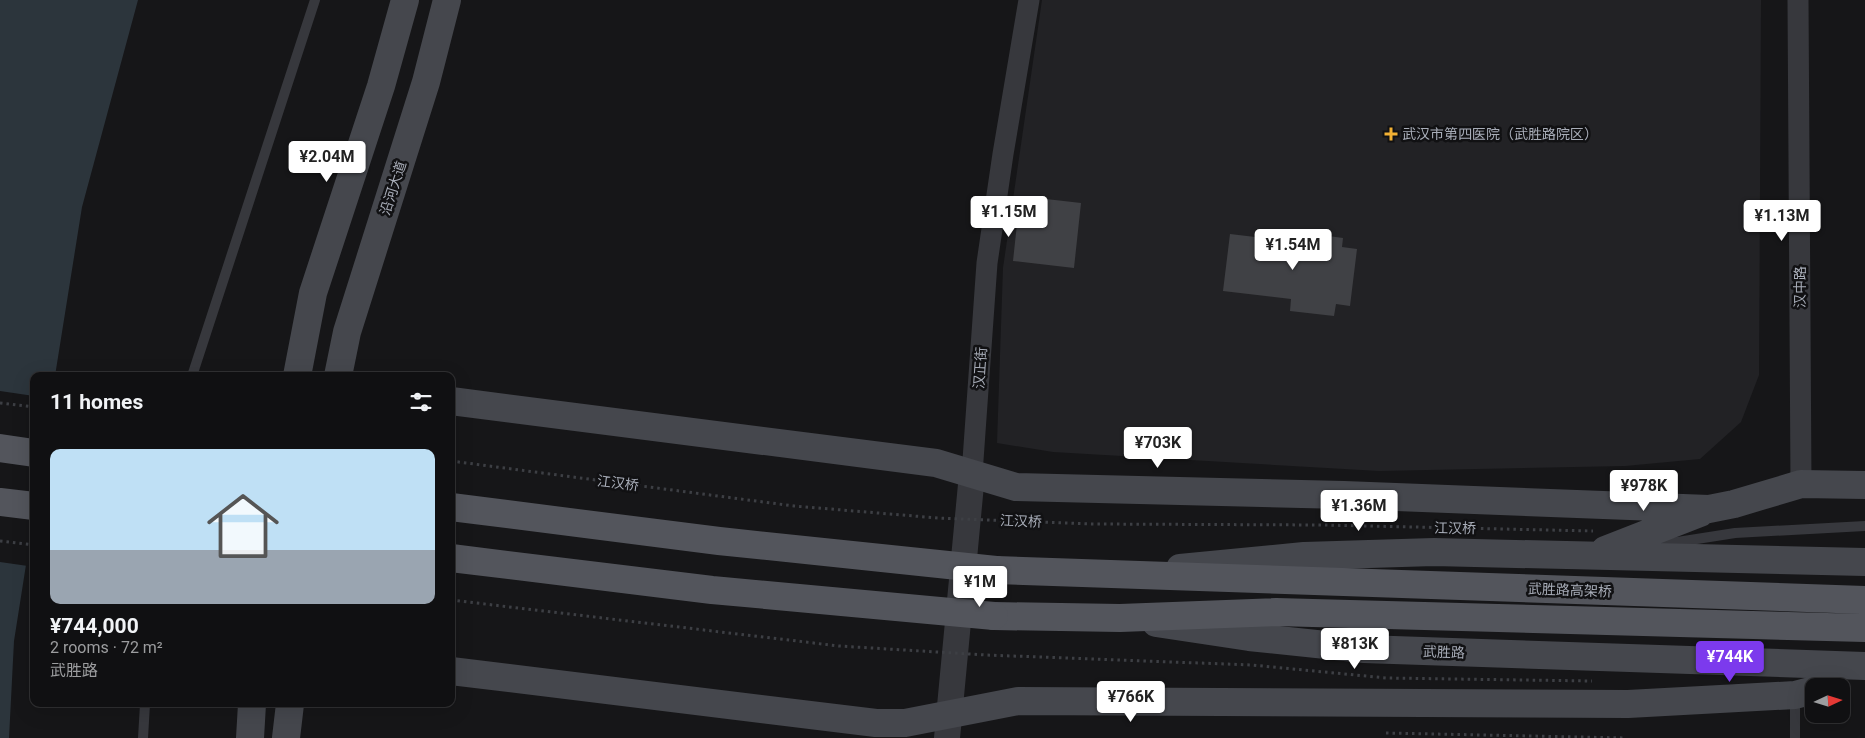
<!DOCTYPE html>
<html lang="en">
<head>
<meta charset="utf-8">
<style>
	:root { --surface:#101012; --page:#1e1e20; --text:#f1f3f6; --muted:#9c9d9f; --line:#303032; --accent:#7c3aed }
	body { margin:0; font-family:Roboto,"Noto Sans SC",sans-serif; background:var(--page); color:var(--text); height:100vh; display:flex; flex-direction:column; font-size:19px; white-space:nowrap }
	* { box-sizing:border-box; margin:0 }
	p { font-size:16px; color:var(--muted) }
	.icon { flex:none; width:28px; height:28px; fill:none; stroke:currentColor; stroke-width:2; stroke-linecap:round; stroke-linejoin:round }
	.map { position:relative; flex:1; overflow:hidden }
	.drawer { position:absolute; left:30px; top:372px; width:425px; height:335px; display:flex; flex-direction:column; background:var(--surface); border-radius:10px; box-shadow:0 5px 20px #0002,0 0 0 1px var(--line) }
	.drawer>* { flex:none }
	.needle { width:32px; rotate:86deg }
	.tools { position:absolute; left:1805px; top:678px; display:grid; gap:10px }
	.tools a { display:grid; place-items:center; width:45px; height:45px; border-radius:10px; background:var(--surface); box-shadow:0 5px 20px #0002,0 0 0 1px var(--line); font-size:25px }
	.price { position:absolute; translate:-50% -42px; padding:0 11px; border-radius:5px; background:#fff; color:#222; font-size:16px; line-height:32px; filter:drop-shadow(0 1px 2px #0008) }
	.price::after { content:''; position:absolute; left:50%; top:30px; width:15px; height:11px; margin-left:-8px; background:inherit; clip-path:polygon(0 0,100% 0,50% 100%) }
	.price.active { background:var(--accent); color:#fff }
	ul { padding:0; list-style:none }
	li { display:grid; align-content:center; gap:10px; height:265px; padding:0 20px }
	li span { display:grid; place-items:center; height:155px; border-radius:10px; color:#555 }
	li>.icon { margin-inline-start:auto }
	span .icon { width:90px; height:90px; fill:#fffc; stroke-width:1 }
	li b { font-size:21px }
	h2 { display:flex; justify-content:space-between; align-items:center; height:60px; padding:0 20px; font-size:21px }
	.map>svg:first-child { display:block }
	.built { fill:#222225 }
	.water { fill:#2c353c }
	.pier { fill:#161618 }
	.building { fill:#404145 }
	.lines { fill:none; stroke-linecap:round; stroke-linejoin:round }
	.path { stroke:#3d3f44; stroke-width:3; stroke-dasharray:2.5 4; stroke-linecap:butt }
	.service { stroke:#37383d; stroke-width:10 }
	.minor { stroke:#37383d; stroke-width:21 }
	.tertiary { stroke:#37383d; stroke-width:26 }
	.secondary { stroke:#45474d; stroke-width:28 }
	.primary { stroke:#53555c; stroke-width:28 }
	.path-bridge { stroke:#3d3f44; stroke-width:3; stroke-dasharray:2.5 4; stroke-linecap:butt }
	.primary-bridge { stroke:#53555c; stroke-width:28 }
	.poi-dot { fill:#f2b134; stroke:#111113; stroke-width:2 }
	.labels { text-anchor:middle; stroke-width:5; stroke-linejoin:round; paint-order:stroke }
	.poi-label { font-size:14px; fill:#a8adb8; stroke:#111113; text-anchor:start }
	.street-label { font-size:14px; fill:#a8adb8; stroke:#111113 }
</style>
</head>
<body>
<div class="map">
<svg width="1865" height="738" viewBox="0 0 1865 738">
	<rect width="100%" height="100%" fill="#161618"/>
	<path class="built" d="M 1042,0 L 1761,0 L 1759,375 L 1741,422 L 1700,459 L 1625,466 L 1379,471 L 1053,452 L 997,443 L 1003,268 Z"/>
	<path class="water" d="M 0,0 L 138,0 L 82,207 L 55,376 L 34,376 L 34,514 L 14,641 L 9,738 L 0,738 Z"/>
	<path class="pier" d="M 0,391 L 34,396 L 34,530 L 28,566 L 0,562 Z"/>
	<path class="building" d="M 1020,196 L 1081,203 L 1074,268 L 1013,261 Z
		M 1299,232 L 1343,238 L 1342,247 L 1357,249 L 1350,306 L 1336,304 L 1334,316 L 1290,311 L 1291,299 L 1223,291 L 1230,234 L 1298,242 Z"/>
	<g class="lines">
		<path class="path" d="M 0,403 L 34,407
			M 0,541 L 34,545
			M 1386,733 L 1626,738"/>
		<path class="service" d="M 192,376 L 315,0
			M 1652,546 L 1735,533 L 1865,526
			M 1795,697 L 1795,738
			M 143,738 L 145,704"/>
		<path class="minor" d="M 1798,0 L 1801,484
			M 972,474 L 987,263 L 1003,154 L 1029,0"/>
		<path class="tertiary" d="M 947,738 L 972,474"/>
		<path class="secondary" d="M 297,376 L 313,293 L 381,86 L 405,0
			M 338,376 L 347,332 L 426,82 L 447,0
			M 451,401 L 936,463 L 1016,487 L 1344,495 L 1709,509 L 1734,504 L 1801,484 L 1865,485
			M 1605,550 L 1700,513
			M 1180,568 L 1304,556 L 1434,552 L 1865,562
			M 1156,623 L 1249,637 L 1364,649 L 1865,666
			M 451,671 L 876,723 L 905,723 L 1018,701 L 1628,704 L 1795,695 L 1814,690
			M 250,738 L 252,704
			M 286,738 L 290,704"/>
		<path class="primary" d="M 0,448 L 34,453
			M 0,502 L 34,506
			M 996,570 L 1865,600
			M 994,616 L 1120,618 L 1276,612 L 1865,628"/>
		<path class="path-bridge" d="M 451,461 L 794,506 L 938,518 L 1092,524 L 1323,525 L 1593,531
			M 451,600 L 839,646 L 986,655 L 1252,665 L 1386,678 L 1592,681"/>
		<path class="primary-bridge" d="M 451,507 L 719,541 L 996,570
			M 451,558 L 712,590 L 994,616"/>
	</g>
	<path class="poi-dot" d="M1388.5 126.5h5v5h5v5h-5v5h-5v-5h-5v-5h5z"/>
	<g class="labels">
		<g class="poi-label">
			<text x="1402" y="139">武汉市第四医院（武胜路院区）</text>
		</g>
		<g class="street-label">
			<text transform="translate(393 188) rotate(-72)" y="5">沿河大道</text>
			<text transform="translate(1800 287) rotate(-90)" y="5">汉中路</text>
			<text transform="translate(980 368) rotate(-86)" y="5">汉正街</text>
			<text transform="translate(618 483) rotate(7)" y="5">江汉桥</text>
			<text transform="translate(1021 521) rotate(2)" y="5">江汉桥</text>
			<text transform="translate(1455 528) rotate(1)" y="5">江汉桥</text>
			<text transform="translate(1570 590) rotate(2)" y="5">武胜路高架桥</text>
			<text transform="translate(1444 652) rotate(2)" y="5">武胜路</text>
		</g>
	</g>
</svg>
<div class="tools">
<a><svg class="needle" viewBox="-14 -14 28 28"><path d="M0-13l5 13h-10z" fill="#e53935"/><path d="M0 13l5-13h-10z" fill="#9c9d9f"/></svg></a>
</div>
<b class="price" style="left:327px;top:183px">¥2.04M</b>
<b class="price" style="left:1009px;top:238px">¥1.15M</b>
<b class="price" style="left:1782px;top:242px">¥1.13M</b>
<b class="price" style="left:1293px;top:271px">¥1.54M</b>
<b class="price" style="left:1158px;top:469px">¥703K</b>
<b class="price" style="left:1644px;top:512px">¥978K</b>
<b class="price" style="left:1359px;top:532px">¥1.36M</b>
<b class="price" style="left:980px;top:608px">¥1M</b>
<b class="price" style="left:1355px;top:670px">¥813K</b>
<b class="price active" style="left:1730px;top:683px">¥744K</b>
<b class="price" style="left:1131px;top:723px">¥766K</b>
<section class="drawer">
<h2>11 homes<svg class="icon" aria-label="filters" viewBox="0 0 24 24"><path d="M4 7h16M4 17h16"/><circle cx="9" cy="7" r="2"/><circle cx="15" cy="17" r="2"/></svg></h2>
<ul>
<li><span style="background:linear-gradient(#bfe0f5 65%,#9aa5b1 0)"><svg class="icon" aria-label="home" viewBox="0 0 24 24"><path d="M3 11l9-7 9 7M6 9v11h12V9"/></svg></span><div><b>¥744,000</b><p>2 rooms · 72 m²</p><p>武胜路</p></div></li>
</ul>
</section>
</div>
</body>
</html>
